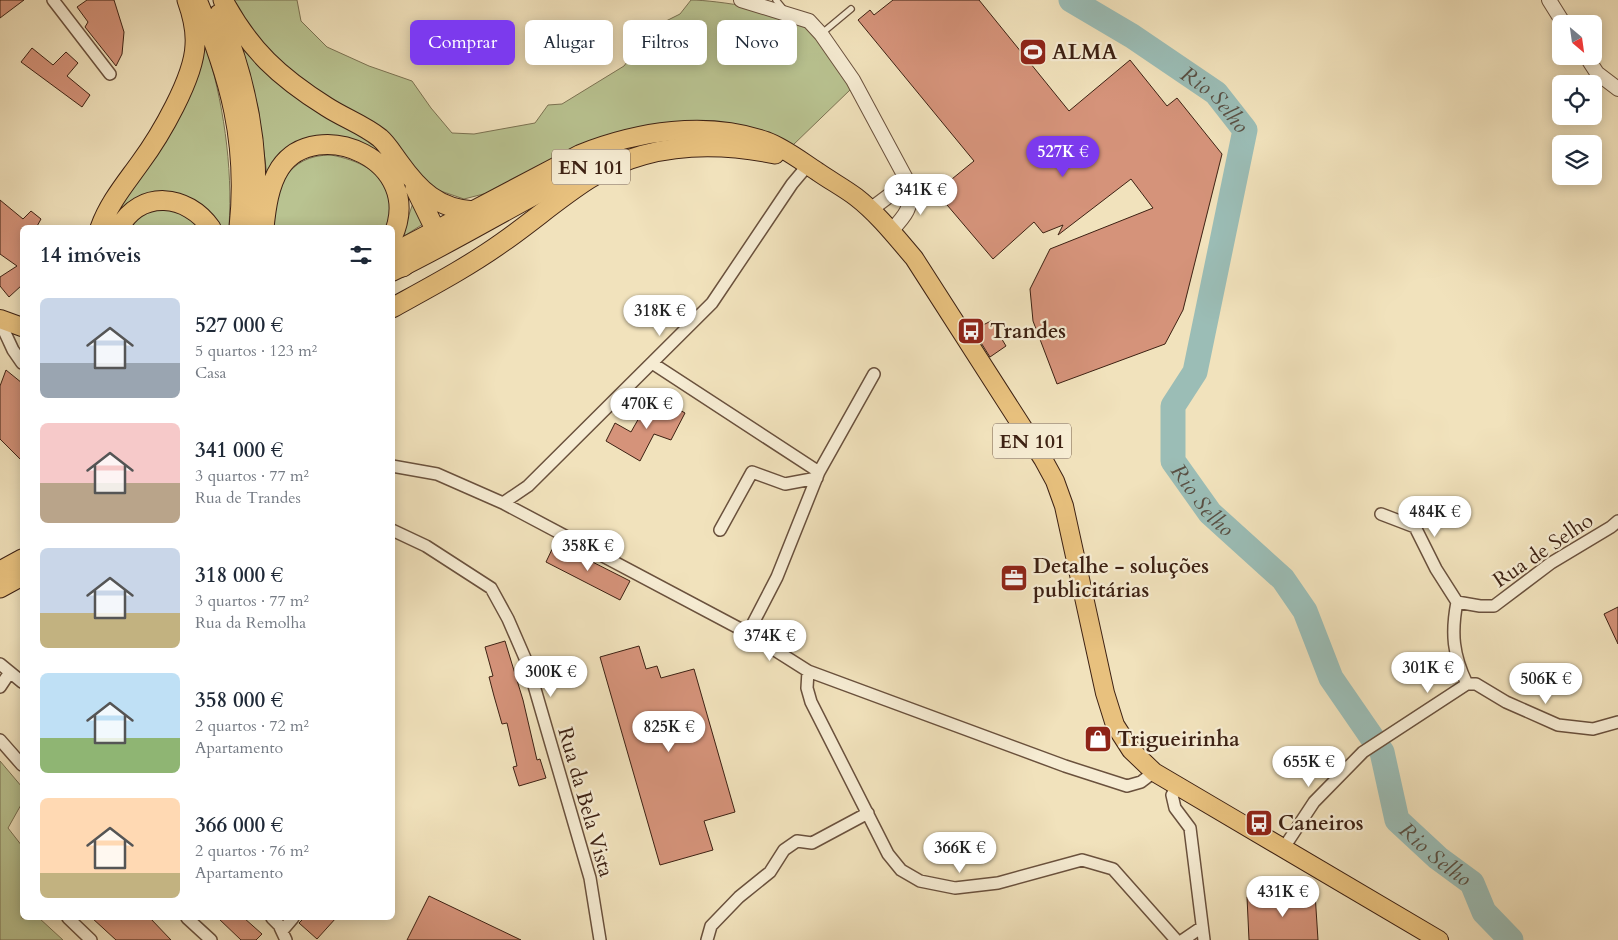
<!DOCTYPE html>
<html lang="pt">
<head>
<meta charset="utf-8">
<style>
	:root { --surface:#fff; --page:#f6f6f7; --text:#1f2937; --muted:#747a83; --accent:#7c3aed }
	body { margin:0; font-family:Cardo,serif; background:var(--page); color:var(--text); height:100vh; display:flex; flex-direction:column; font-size:19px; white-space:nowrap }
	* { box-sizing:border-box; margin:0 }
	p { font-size:16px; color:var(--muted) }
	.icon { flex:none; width:28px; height:28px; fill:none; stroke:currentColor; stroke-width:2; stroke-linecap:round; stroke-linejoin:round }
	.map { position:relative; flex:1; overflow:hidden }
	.details { position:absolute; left:20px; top:225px; width:375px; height:695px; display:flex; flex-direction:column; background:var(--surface); border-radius:8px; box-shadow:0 2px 12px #0003 }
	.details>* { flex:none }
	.hud { position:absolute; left:410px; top:20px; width:475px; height:45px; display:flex; gap:10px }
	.needle { width:32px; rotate:151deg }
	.buttons { position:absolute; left:1552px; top:15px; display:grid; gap:10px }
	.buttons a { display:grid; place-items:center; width:50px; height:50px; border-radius:8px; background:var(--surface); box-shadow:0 2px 12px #0003; font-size:25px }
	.price { position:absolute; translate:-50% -42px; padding:0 11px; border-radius:18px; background:#fff; color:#222; font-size:16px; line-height:32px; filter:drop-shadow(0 1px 2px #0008) }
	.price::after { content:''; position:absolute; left:50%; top:30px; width:15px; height:11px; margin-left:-8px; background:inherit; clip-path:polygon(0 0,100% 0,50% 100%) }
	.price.selected { background:var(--accent); color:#fff }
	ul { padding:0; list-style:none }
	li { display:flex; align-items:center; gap:15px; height:125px; padding:0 20px }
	li span { display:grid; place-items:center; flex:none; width:140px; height:100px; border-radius:8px; color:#555 }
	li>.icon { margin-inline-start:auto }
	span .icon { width:60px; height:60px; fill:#fffc; stroke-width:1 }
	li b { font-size:21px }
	h2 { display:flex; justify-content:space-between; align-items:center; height:60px; padding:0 20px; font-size:21px }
	.chip { padding:0 18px; border-radius:8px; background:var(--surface); box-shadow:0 2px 12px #0003; font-size:18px; line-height:45px }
	.chip.selected { background:var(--accent); color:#fff }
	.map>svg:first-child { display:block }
	.green { fill:#b9c391; stroke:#7b7252 }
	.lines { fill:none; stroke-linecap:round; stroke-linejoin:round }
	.river { stroke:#9bbdb6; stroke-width:25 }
	.building { fill:#d5937a; stroke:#3d2113 }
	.service-casing { stroke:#6a513d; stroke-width:8 }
	.minor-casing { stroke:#6a513d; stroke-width:14 }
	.tertiary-casing { stroke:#6a513d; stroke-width:16 }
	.primary-casing { stroke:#3d2113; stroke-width:20 }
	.trunk-casing { stroke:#3d2113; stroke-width:21 }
	.service { stroke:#f6ecd3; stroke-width:5.5 }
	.minor { stroke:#f6ecd3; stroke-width:11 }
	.tertiary { stroke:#f6ecd3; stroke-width:14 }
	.primary { stroke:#e8c17e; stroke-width:18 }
	.trunk { stroke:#e8c17e; stroke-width:19 }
	.labels { text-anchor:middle; stroke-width:4.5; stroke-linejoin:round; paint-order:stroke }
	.shield { fill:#f6ecd3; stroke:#745e4d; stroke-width:1 }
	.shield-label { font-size:20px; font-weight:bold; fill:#3d2113 }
	.poi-label { font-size:21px; font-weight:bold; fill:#3d2113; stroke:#f6ecd3; text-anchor:start }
	.street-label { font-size:21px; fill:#3d2113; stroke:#f6ecd3 }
	.water-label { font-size:22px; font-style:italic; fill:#595044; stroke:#f6ecd3 }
</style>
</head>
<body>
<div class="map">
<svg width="1618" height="940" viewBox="0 0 1618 940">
	<rect width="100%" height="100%" fill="#f1e2bc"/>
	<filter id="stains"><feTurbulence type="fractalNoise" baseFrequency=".004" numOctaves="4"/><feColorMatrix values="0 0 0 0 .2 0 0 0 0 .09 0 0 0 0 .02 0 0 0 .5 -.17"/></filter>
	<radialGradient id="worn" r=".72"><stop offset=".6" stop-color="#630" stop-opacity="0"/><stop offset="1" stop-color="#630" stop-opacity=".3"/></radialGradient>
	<path class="green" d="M 230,0 L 297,0 L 301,21 L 327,47 L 369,66 L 412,81 L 431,108 L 452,133 L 474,134 L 535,123 L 548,105 L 562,104 L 624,66 L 652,28 L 680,14 L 691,0 C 715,0 789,11 807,26 C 827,43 838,67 851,89 L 792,146 L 688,122 L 499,190 L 464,199 L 429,187 L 338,104 L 283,66 L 253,37 Z
		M 205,42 C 223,101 233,165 229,227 L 221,227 C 202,202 175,183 143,197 C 133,201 121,214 112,221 L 201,58 Z
		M 242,47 L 372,140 L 393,167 L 345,138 L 267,175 L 258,108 Z
		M 331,155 C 357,160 385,171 390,200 C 392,208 390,219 390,227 L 270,228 C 275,188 287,155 331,155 Z
		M 413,203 L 423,224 L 401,238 Z
		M 155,210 L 179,210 L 200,228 L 127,228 L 143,214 Z
		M 0,761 L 22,787 L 22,803 L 8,828 L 22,846 L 22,918 L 39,918 L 63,940 L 0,940 Z"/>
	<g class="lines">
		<path class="river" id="s1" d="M 1071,0 L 1132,36 L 1216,93 L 1245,130 L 1195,372 L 1173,406 L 1173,461 L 1210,513 L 1283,579 L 1305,611 L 1331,678 L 1382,752 L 1397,820 L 1438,858 L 1472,883 L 1484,912 L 1511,940"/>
	</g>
	<path class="building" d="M 0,0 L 24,0 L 0,18 Z
		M 87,0 L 114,0 L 124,32 L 122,54 L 116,66 L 85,27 L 88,22 L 77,7 Z
		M 893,0 L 979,0 L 1069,111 L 1130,60 L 1167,106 L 1177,98 L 1222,154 L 1183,310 L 1165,344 L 1057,384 L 1033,321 L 1030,289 L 1050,249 L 1153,208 L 1131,179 L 1058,235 L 1063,225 L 1043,233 L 1034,222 L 993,259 L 936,192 L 974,161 L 858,20 L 870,10 L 874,15 Z
		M 32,48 L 53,65 L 66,52 L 78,63 L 67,76 L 90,95 L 82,107 L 21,62 Z
		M 0,200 L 23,219 L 31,211 L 41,219 L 36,228 L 22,228 L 22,285 L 9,297 L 0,286 L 0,277 L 17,266 L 0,254 Z
		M 991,321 L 1006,346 L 990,357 L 973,330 Z
		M 6,370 L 22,383 L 22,461 L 0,439 L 0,386 Z
		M 648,402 L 662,410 L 666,402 L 685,413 L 671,440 L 654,434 L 640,461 L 606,441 L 615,423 L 631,432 Z
		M 555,543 L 630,581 L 620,600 L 546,562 Z
		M 1618,607 L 1618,644 L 1604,614 Z
		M 505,641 L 523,700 L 537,760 L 540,759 L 546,778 L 519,786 L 513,767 L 517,766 L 507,723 L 502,724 L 494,696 L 489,677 L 493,676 L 485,647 Z
		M 639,646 L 646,669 L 657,666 L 661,678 L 694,669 L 735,812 L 704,821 L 713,850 L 660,865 L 600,657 Z
		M 1315,893 L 1318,940 L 1249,940 L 1247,897 Z
		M 429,896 L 521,940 L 407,940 Z
		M 92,918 L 150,918 L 171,940 L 116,940 Z
		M 218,918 L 244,918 L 262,934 L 256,940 L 241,940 Z
		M 304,918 L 336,918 L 317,939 L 299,923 Z"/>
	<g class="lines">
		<g class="service-casing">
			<path id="service" d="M 776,0 L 785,11
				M 821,34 L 851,9"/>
		</g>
		<g class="minor-casing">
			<path id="minor" d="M 53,0 L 110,74
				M 0,322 L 13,350 L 22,363
				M 652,363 L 819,472
				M 392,466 L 437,474 L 503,503 L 748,633 L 808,671 L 1065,766 L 1127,786 L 1141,782 L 1154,772
				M 503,503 L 528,486 L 712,303 L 792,184 L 808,165
				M 1381,514 L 1415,527 L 1436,569 L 1457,602
				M 392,530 L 426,546 L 491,588 L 508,619 L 528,665 L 590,878 L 600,940
				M 720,530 L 752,472 L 785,484 L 817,478
				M 748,633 L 777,577 L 819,472 L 874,374
				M 0,664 L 22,682
				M 808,671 L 807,688 L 811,702 L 888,854 L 901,870 L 920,881 L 955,888 L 998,883 L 1082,860 L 1113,869 L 1176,940
				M 1467,684 C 1453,655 1451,633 1457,602 L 1480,606 L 1494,606 L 1551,563 L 1611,527 L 1618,521
				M 0,687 L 10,672
				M 0,740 L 22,765
				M 1178,785 L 1172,795 L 1175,808 L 1190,828 L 1204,940
				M 1283,849 L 1314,802 L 1363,752 L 1467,684 L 1476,684 L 1506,702 L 1558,725 L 1593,729 L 1618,722
				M 68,918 L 91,940
				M 187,918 L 211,940
				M 272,918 L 279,925 L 286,940
				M 282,931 L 293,918
				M 707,940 L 711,926 L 739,897 L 770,872 L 784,850 L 797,841 L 812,843 L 868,813
				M 1183,940 L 1202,927"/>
		</g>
		<g class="tertiary-casing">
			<path id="tertiary" d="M 741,0 L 809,21 L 821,34 L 853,80 L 910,186 C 912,208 906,215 891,231
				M 1549,0 L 1564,24
				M 1586,56 L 1597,73 L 1618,89
				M 870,210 L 890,195 L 910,186"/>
		</g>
		<g class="primary-casing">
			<path id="primary" d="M 392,253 L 580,154 C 638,131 706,120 766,141 C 785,148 801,161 818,172 C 831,181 844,188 856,197 C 878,214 896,237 914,258 L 1043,459 L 1055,481 L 1064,506 L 1105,693 L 1115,725 L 1131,750 L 1154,772 L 1439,940
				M 392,272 C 469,235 540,188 618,155
				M 0,319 L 22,327"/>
		</g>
		<g class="trunk-casing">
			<path id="trunk" d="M 197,0 C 230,77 248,143 239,228
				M 223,0 C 250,50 279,77 327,107 C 344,118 364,125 380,138 C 387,144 393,154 399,162 C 419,190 438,209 474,211
				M 219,14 C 247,80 260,150 255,221
				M 100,228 C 109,203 125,184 140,163 C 160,136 194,78 195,45 C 196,31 192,14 187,0
				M 119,228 C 141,189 187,194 211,228
				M 264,228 C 266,208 269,185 280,168 C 316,114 428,160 392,238
				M 403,267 L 434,241 L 434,227 L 415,188
				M 392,308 C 430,287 468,267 503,242 C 532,222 559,198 589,179 C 646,143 711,141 775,154
				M 0,571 L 22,559
				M 0,588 L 22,576"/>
		</g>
		<use href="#service" class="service"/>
		<use href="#minor" class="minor"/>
		<use href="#tertiary" class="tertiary"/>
		<use href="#primary" class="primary"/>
		<use href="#trunk" class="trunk"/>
	</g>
	<defs>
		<g id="stadium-square" transform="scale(1.4375)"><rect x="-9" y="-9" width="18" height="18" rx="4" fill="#8f2418" stroke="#f6ecd3"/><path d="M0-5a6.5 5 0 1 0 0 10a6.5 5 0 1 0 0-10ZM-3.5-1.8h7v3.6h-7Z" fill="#fff"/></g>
		<g id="bus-square" transform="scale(1.4375)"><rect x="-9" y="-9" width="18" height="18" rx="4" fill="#8f2418" stroke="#f6ecd3"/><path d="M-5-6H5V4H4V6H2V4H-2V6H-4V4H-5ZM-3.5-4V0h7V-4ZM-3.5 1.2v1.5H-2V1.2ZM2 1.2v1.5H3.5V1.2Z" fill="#fff"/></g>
		<g id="office-square" transform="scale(1.4375)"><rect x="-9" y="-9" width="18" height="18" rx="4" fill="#8f2418" stroke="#f6ecd3"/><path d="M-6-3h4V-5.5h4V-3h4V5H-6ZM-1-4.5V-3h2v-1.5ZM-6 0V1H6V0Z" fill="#fff"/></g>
		<g id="shop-square" transform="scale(1.4375)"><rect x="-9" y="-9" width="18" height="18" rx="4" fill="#8f2418" stroke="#f6ecd3"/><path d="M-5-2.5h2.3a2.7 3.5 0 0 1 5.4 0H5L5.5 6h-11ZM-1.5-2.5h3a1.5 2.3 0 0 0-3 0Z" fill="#fff"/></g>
	</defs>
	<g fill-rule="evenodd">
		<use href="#stadium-square" x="1033" y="52"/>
		<use href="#bus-square" x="971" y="331"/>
		<use href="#office-square" x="1014" y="578"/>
		<use href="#shop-square" x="1098" y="739"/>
		<use href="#bus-square" x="1259" y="823"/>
	</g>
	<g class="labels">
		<g class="shield">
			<rect x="552" y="149.5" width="78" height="35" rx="4"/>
			<rect x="993" y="423.5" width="78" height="35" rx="4"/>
		</g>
		<g class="shield-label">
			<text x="591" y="174">EN 101</text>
			<text x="1032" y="448">EN 101</text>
		</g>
		<g class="poi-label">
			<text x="1052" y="59">ALMA</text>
			<text x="990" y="338">Trandes</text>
			<text x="1033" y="573">Detalhe - soluções<tspan x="1033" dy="24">publicitárias</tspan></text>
			<text x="1117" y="746">Trigueirinha</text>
			<text x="1278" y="830">Caneiros</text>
		</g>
		<g class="street-label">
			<text transform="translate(1543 550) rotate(-34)" y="7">Rua de Selho</text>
			<text transform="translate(586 802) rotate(74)" y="7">Rua da Bela Vista</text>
		</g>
		<g class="water-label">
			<text dy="8" stroke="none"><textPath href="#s1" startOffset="176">Rio Selho</textPath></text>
			<text dy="8" stroke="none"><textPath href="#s1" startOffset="611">Rio Selho</textPath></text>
			<text dy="8" stroke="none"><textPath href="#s1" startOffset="1046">Rio Selho</textPath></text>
		</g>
	</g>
	<rect width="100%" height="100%" filter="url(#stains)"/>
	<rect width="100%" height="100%" fill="url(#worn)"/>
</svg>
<div class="buttons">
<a><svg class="needle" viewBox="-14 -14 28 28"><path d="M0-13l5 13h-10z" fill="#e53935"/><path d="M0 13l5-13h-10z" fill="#747a83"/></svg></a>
<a><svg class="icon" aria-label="locate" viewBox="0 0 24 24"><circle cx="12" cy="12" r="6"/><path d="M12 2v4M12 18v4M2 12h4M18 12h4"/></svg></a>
<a><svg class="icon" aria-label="layers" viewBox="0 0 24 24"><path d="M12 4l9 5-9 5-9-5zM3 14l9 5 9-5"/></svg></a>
</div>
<b class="price selected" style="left:1063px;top:178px">527K €</b>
<b class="price" style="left:921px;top:216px">341K €</b>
<b class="price" style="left:660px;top:337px">318K €</b>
<b class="price" style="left:647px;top:430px">470K €</b>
<b class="price" style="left:1435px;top:538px">484K €</b>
<b class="price" style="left:588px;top:572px">358K €</b>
<b class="price" style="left:770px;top:662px">374K €</b>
<b class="price" style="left:1428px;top:694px">301K €</b>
<b class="price" style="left:551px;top:698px">300K €</b>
<b class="price" style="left:1546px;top:705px">506K €</b>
<b class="price" style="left:669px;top:753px">825K €</b>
<b class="price" style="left:1309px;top:788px">655K €</b>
<b class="price" style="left:960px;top:874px">366K €</b>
<b class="price" style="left:1283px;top:918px">431K €</b>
<div class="hud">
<a class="chip selected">Comprar</a>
<a class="chip">Alugar</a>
<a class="chip">Filtros</a>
<a class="chip">Novo</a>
</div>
<section class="details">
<h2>14 imóveis<svg class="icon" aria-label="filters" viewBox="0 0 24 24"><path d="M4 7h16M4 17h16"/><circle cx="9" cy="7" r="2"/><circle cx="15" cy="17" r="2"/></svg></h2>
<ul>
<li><span style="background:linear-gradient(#c9d6e8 65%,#9aa5b1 0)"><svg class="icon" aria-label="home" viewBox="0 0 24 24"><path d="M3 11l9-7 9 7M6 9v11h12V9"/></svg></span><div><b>527 000 €</b><p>5 quartos · 123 m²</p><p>Casa</p></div></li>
<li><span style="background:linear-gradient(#f6c9c9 60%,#b9a48a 0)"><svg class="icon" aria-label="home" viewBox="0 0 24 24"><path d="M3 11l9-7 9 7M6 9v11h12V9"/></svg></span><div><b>341 000 €</b><p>3 quartos · 77 m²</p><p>Rua de Trandes</p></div></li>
<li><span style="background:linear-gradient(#c9d6e8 65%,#c2b280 0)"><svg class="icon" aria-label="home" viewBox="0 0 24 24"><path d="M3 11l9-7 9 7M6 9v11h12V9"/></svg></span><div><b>318 000 €</b><p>3 quartos · 77 m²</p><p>Rua da Remolha</p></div></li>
<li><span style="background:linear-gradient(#bfe0f5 65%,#8fb573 0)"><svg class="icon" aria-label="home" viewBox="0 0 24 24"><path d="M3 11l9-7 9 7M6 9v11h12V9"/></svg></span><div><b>358 000 €</b><p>2 quartos · 72 m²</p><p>Apartamento</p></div></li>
<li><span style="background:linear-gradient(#ffd9b3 75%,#c2b280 0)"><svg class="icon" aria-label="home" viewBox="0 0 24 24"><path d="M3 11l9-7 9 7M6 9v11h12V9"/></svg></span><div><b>366 000 €</b><p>2 quartos · 76 m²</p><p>Apartamento</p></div></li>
</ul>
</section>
</div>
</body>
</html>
